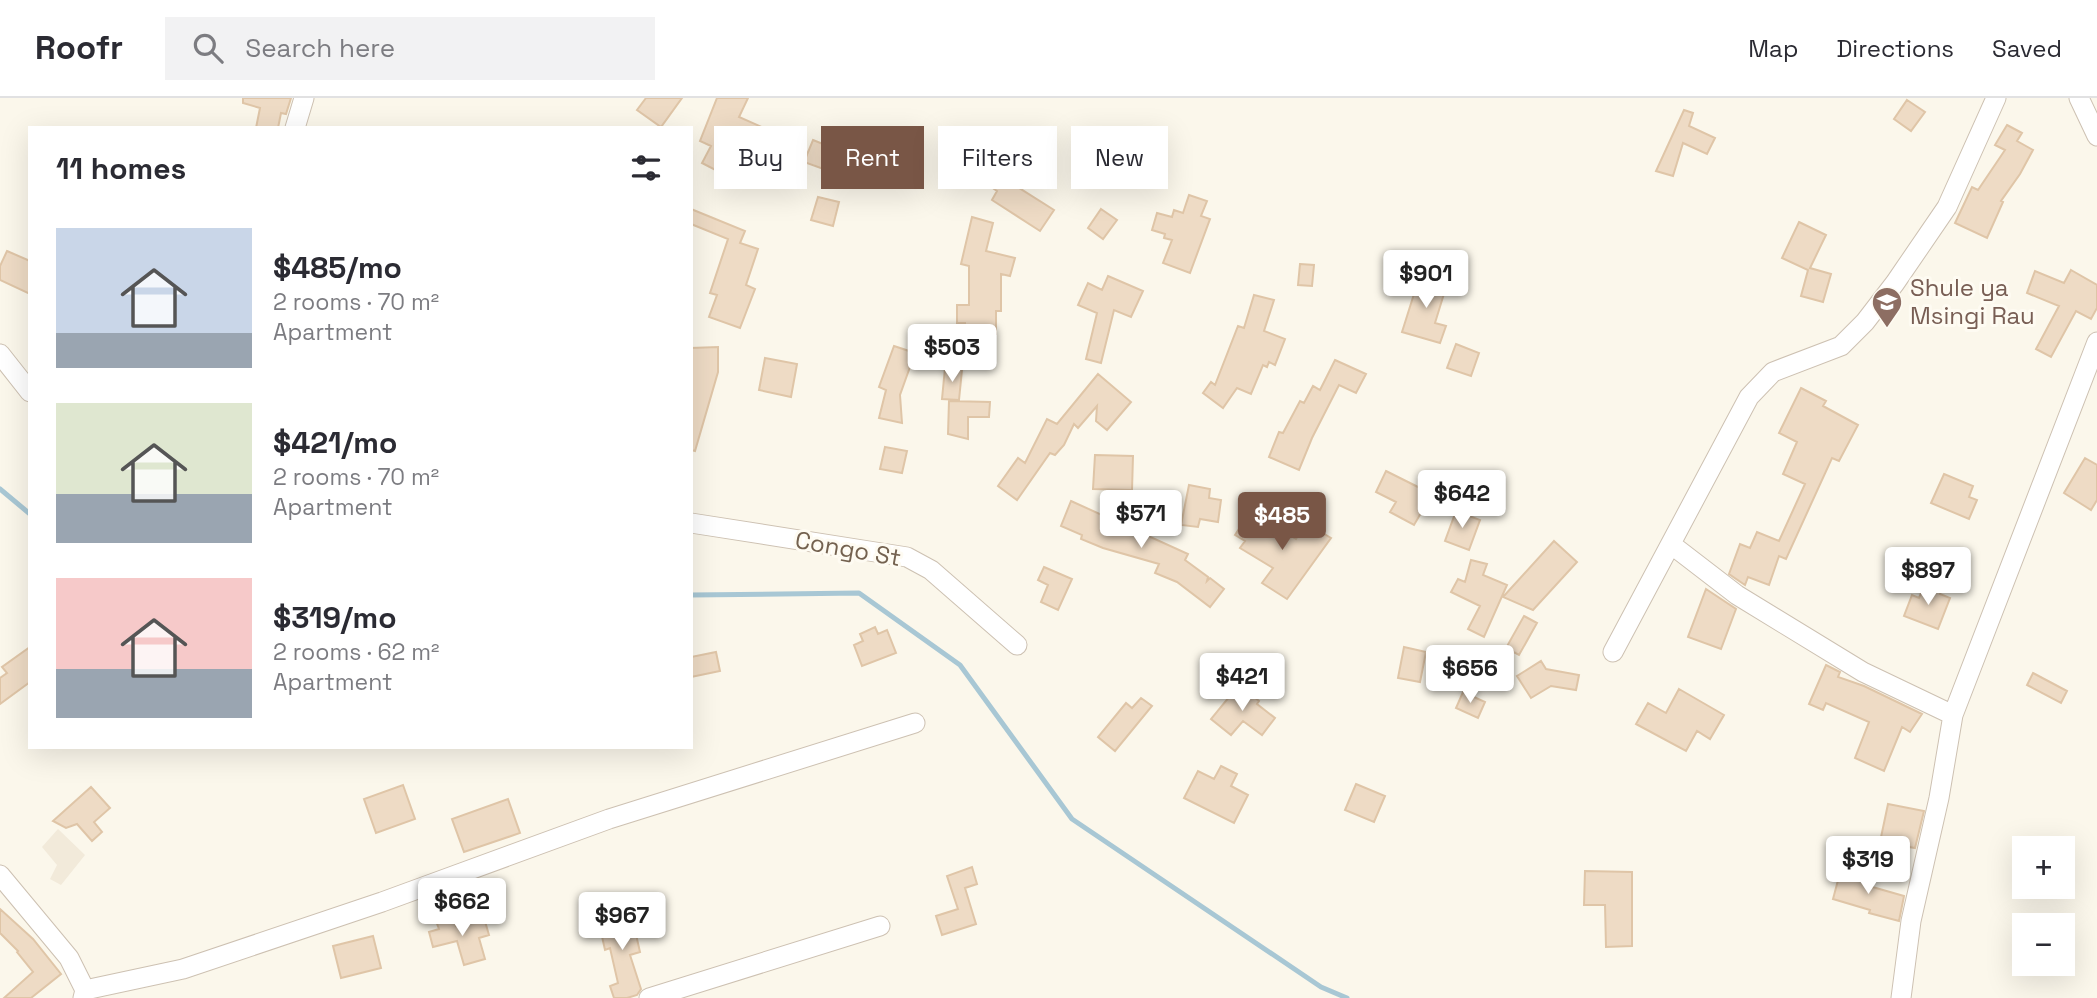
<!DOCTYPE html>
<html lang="en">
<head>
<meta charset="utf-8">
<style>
	:root { --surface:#fff; --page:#f2f2f3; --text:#2b2b33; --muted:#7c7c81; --line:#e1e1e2; --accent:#795646 }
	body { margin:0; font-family:"Space Grotesk",sans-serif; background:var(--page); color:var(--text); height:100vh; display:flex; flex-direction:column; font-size:26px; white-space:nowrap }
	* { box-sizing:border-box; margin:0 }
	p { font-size:23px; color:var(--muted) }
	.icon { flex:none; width:38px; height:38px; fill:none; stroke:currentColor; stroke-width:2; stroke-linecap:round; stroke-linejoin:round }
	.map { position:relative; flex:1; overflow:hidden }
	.drawer { position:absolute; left:28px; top:28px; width:665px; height:623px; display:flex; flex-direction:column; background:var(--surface); border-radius:0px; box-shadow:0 7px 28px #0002 }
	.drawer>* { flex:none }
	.guide { position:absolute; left:714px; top:28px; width:665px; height:63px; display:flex; gap:14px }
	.fabs { position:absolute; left:2012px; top:738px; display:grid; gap:14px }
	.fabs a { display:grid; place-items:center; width:63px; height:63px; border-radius:0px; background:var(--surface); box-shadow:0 7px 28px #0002; font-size:35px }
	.price { position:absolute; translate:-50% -60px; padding:0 16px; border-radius:7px; background:#fff; color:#222; font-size:23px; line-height:46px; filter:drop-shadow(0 2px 4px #0008) }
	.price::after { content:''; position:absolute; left:50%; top:42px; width:21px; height:16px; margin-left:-10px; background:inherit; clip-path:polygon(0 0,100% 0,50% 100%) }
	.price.active { background:var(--accent); color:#fff }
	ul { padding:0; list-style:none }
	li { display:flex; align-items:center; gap:21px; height:175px; padding:0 28px }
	li span { display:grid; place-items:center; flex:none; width:196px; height:140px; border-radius:0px; color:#555 }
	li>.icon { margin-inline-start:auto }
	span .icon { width:84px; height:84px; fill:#fffc; stroke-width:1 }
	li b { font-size:30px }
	h2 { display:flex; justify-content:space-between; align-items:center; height:84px; padding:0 28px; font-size:30px }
	.chip { padding:0 24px; border-radius:0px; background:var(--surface); box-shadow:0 7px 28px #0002; font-size:24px; line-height:63px }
	.chip.active { background:var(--accent); color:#fff }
	header { display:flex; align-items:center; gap:42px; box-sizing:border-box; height:98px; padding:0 35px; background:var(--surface); border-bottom:2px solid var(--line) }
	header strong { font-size:33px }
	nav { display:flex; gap:38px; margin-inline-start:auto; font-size:24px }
	.search { width:490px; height:63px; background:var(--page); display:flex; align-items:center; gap:18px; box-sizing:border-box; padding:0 24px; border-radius:0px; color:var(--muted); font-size:26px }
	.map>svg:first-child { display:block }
	.residential { fill:#f2eada }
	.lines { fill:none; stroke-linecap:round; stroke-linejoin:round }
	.stream { stroke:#a8c7d4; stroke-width:5 }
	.building { fill:#eedbc5; stroke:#dfc5a7; stroke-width:2 }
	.minor-casing { stroke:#cdc1b2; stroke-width:21 }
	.minor { stroke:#fff; stroke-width:19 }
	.labels { text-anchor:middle; stroke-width:6; stroke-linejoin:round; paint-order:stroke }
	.education-label { font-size:24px; fill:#785e54; stroke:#fefbf2; text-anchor:start }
	.street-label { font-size:24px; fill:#746250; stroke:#fefbf2 }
</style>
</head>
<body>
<header>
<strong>Roofr</strong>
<div class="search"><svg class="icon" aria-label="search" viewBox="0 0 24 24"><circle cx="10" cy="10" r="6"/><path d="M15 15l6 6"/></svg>Search here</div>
<nav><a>Map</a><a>Directions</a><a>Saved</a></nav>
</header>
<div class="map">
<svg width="2097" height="900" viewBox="0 0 2097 900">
	<rect width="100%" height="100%" fill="#fbf7eb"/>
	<path class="residential" d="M 58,731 L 85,757 L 61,787 L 50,781 L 57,767 L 42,749 Z"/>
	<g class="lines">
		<path class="stream" d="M 0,391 L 30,416
			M 691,497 L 859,495 L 960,567 L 1072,721 L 1321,889 L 1347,900"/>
	</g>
	<path class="building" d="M 243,0 L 291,0 L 286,16 L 281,15 L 278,30 L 256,30 L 260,10 L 243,5 Z
		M 646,0 L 682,0 L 661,29 L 637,12 Z
		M 717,0 L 748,0 L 739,19 L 773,34 L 762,60 L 764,61 L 752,83 L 728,71 L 725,77 L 702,65 L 711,48 L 700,43 Z
		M 1907,2 L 1925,14 L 1911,33 L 1894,21 Z
		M 1684,12 L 1693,15 L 1689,28 L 1715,40 L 1707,56 L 1683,45 L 1673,78 L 1656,73 Z
		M 2007,27 L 2022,35 L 2017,43 L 2033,52 L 2020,76 L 2001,103 L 2003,104 L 1987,140 L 1955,125 L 1972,89 L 1978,92 L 2005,52 L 1995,47 Z
		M 813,42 L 838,52 L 829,73 L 804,64 Z
		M 989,71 L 1054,112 L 1040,133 L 992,102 L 997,93 L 981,82 Z
		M 1189,97 L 1207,103 L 1201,118 L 1210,121 L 1190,175 L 1163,165 L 1172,142 L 1164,140 L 1165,136 L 1152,132 L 1157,115 L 1172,119 L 1174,112 L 1183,115 Z
		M 818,99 L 839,104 L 833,128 L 811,122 Z
		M 691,111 L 745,133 L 740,145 L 758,151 L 746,187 L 755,191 L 740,230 L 709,219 L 717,197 L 710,195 L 728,141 L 691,126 Z
		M 1101,111 L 1117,122 L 1103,141 L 1088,130 Z
		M 972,119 L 993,125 L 986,153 L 1015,160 L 1010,178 L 1001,176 L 1001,213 L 996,213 L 996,236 L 965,236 L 965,225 L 957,225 L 957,207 L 969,207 L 969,168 L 961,166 Z
		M 1799,124 L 1826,137 L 1810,170 L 1831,176 L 1823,204 L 1801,198 L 1808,172 L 1782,160 Z
		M 7,153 L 30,163 L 30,196 L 0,182 L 0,168 Z
		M 1300,166 L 1314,167 L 1312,188 L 1298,187 Z
		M 2071,172 L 2097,187 L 2097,210 L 2091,221 L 2076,213 L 2051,259 L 2036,251 L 2059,208 L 2027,195 L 2035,173 L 2064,185 Z
		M 1420,177 L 1447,186 L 1435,225 L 1446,228 L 1440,245 L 1402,234 Z
		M 1108,178 L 1143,193 L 1131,219 L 1114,212 L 1101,265 L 1086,261 L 1097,215 L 1078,207 L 1088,185 L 1102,192 Z
		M 1254,197 L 1274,202 L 1264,233 L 1285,241 L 1275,267 L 1269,264 L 1267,269 L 1263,267 L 1251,296 L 1237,290 L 1223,310 L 1203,295 L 1211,284 L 1215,287 L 1238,228 L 1244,230 Z
		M 1456,246 L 1479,255 L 1471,278 L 1447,270 Z
		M 894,248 L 915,255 L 900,297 L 902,325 L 879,320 L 886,292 L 879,289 Z
		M 718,249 L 718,274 L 695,353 L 691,352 L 691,250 Z
		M 765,260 L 797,266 L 791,299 L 759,292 Z
		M 1335,262 L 1366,276 L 1356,295 L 1339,287 L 1312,340 L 1299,372 L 1269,359 L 1279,334 L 1283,335 L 1300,303 L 1304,305 L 1313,288 L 1320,292 Z
		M 945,270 L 962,272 L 959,302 L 942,301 Z
		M 1098,276 L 1131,304 L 1107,332 L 1096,323 L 1097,308 L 1078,330 L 1074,326 L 1064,347 L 1055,357 L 1050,355 L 1017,402 L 998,388 L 1018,360 L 1025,365 L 1047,321 L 1057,326 Z
		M 1801,290 L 1826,303 L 1823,308 L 1858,327 L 1839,363 L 1832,360 L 1786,461 L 1779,458 L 1769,487 L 1748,479 L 1745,487 L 1729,476 L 1740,446 L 1750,450 L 1757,434 L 1779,443 L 1805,386 L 1783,376 L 1797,344 L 1779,335 Z
		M 949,303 L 990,304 L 989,319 L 968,319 L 968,341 L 948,336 Z
		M 885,349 L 907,353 L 902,375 L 880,371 Z
		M 1095,357 L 1133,358 L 1132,392 L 1093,391 Z
		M 2085,360 L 2097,367 L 2097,402 L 2091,412 L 2064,395 Z
		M 1386,373 L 1432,396 L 1414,427 L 1390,414 L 1396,404 L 1376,394 Z
		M 1944,376 L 1973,388 L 1969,399 L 1977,402 L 1969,421 L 1931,405 Z
		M 1189,387 L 1210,391 L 1209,400 L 1221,402 L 1218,424 L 1200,421 L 1198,429 L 1181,427 Z
		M 1071,403 L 1188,456 L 1185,462 L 1208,479 L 1207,483 L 1210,480 L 1224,491 L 1210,509 L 1177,484 L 1155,475 L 1159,466 L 1103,450 L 1081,441 L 1082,437 L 1061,428 Z
		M 1456,413 L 1480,422 L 1469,452 L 1445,443 Z
		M 1247,419 L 1256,424 L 1259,419 L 1296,441 L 1306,425 L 1331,440 L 1287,501 L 1262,485 L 1273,470 L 1240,450 L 1245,443 L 1235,437 Z
		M 1554,443 L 1577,464 L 1533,512 L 1503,499 Z
		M 1471,462 L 1487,466 L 1483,477 L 1507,487 L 1484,539 L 1468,531 L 1480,508 L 1451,494 L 1458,481 L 1465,484 Z
		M 1044,469 L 1072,481 L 1058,512 L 1041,504 L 1048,487 L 1038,482 Z
		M 1925,485 L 1942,492 L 1940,496 L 1950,500 L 1938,531 L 1904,518 L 1912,497 L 1919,500 Z
		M 1706,491 L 1736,511 L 1721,551 L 1688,539 Z
		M 1524,518 L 1537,525 L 1519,557 L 1506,550 Z
		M 875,529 L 878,536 L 887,532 L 896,555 L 862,568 L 854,547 L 863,543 L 860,536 Z
		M 30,549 L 30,584 L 0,606 L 0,580 L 7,575 L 2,569 Z
		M 1404,549 L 1426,554 L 1420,584 L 1398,580 Z
		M 716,554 L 720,573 L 691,579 L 691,559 Z
		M 1541,563 L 1546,571 L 1579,577 L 1576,592 L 1551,588 L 1531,600 L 1517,578 Z
		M 1826,567 L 1840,574 L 1838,579 L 1864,588 L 1922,616 L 1910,634 L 1902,629 L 1884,673 L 1855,660 L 1869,624 L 1826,605 L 1823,612 L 1809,606 Z
		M 2033,575 L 2067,593 L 2061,605 L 2027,587 Z
		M 1239,587 L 1259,603 L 1257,606 L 1275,620 L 1262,637 L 1243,623 L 1231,637 L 1211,621 Z
		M 1679,591 L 1724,617 L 1710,641 L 1697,633 L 1686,653 L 1636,626 L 1648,605 L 1666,615 Z
		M 1463,594 L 1485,604 L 1478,620 L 1456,610 Z
		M 1141,600 L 1152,608 L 1115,653 L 1098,639 L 1126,605 L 1132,610 Z
		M 1221,668 L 1237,676 L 1231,688 L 1248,697 L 1234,725 L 1184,700 L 1198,673 L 1214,681 Z
		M 1356,686 L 1385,698 L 1374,724 L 1345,712 Z
		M 403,687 L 415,721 L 376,735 L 364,701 Z
		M 91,689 L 110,710 L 94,724 L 102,734 L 92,743 L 77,726 L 66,730 L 53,723 Z
		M 508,701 L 520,735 L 464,754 L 452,721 Z
		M 1888,706 L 1924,713 L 1915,750 L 1880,744 Z
		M 972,769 L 977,786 L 965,790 L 976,826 L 942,837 L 936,818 L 958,811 L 947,778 Z
		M 1841,771 L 1872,780 L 1869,788 L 1904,798 L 1899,823 L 1869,815 L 1870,812 L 1833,801 Z
		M 1585,773 L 1632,774 L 1632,848 L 1606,849 L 1605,807 L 1584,807 Z
		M 630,810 L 640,854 L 630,857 L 641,891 L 637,897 L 627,900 L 614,900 L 610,888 L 618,885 L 610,850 L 605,852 L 601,834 L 608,832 L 604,816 Z
		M 0,811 L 33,841 L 61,876 L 31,900 L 4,900 L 33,874 L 17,854 L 18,853 L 0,835 Z
		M 453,818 L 456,828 L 484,820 L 489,837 L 479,840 L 485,861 L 464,867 L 457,843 L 433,849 L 429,834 L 439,831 L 436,823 Z
		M 373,838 L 381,870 L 341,880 L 333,848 Z"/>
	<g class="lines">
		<g class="minor-casing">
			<path id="minor" d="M 2079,0 L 2097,38
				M 295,30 L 304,0
				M 0,256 L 30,294
				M 691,425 L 907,459 L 931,472 L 1017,547
				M 1672,447 L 1737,497 L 1863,574 L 1953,617
				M 1613,554 L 1749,299 L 1773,274 L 1841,248 L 1865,224 L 1895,185 L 1947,109 L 1996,0
				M 0,777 L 69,860 L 85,892 L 83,900
				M 85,892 L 183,871 L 382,804 L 609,721 L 915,625
				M 649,900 L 880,828
				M 1901,900 L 1911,823 L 1939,700 L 1953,617 L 2097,244"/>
		</g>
		<use href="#minor" class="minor"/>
	</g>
	<defs>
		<g id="school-pin" transform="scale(1.575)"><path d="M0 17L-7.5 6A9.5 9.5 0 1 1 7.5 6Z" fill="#8d6e63" stroke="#fefbf2"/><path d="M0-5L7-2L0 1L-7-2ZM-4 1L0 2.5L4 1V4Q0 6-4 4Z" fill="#fff"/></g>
	</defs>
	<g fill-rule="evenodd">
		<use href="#school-pin" x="1887" y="204"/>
	</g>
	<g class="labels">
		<g class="education-label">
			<text x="1910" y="198">Shule ya<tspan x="1910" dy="28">Msingi Rau</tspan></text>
		</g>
		<g class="street-label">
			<text transform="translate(848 451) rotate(10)" y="8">Congo St</text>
		</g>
	</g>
</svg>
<div class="fabs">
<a>+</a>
<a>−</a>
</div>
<b class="price" style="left:1426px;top:212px">$901</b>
<b class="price" style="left:952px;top:286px">$503</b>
<b class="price" style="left:1462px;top:432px">$642</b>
<b class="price" style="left:1141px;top:452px">$571</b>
<b class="price active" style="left:1282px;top:454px">$485</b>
<b class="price" style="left:1928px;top:509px">$897</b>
<b class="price" style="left:1470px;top:607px">$656</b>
<b class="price" style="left:1242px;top:615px">$421</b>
<b class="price" style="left:1868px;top:798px">$319</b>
<b class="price" style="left:462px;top:840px">$662</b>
<b class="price" style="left:622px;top:854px">$967</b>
<div class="guide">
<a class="chip">Buy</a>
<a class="chip active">Rent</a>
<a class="chip">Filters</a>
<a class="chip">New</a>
</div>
<section class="drawer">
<h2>11 homes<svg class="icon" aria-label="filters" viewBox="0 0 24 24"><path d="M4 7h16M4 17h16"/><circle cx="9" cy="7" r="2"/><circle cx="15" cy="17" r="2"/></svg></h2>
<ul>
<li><span style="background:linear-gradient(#c9d6e8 75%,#9aa5b1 0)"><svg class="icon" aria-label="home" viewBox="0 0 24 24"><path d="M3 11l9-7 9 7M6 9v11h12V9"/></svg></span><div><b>$485/mo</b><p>2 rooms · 70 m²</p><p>Apartment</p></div></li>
<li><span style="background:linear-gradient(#dfe7d0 65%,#9aa5b1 0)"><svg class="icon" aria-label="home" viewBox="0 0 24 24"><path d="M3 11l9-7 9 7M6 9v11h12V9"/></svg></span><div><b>$421/mo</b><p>2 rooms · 70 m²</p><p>Apartment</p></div></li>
<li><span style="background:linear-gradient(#f6c9c9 65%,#9aa5b1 0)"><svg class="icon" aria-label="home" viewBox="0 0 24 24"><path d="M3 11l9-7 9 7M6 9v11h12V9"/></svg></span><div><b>$319/mo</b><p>2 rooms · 62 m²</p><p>Apartment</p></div></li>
</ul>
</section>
</div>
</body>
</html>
